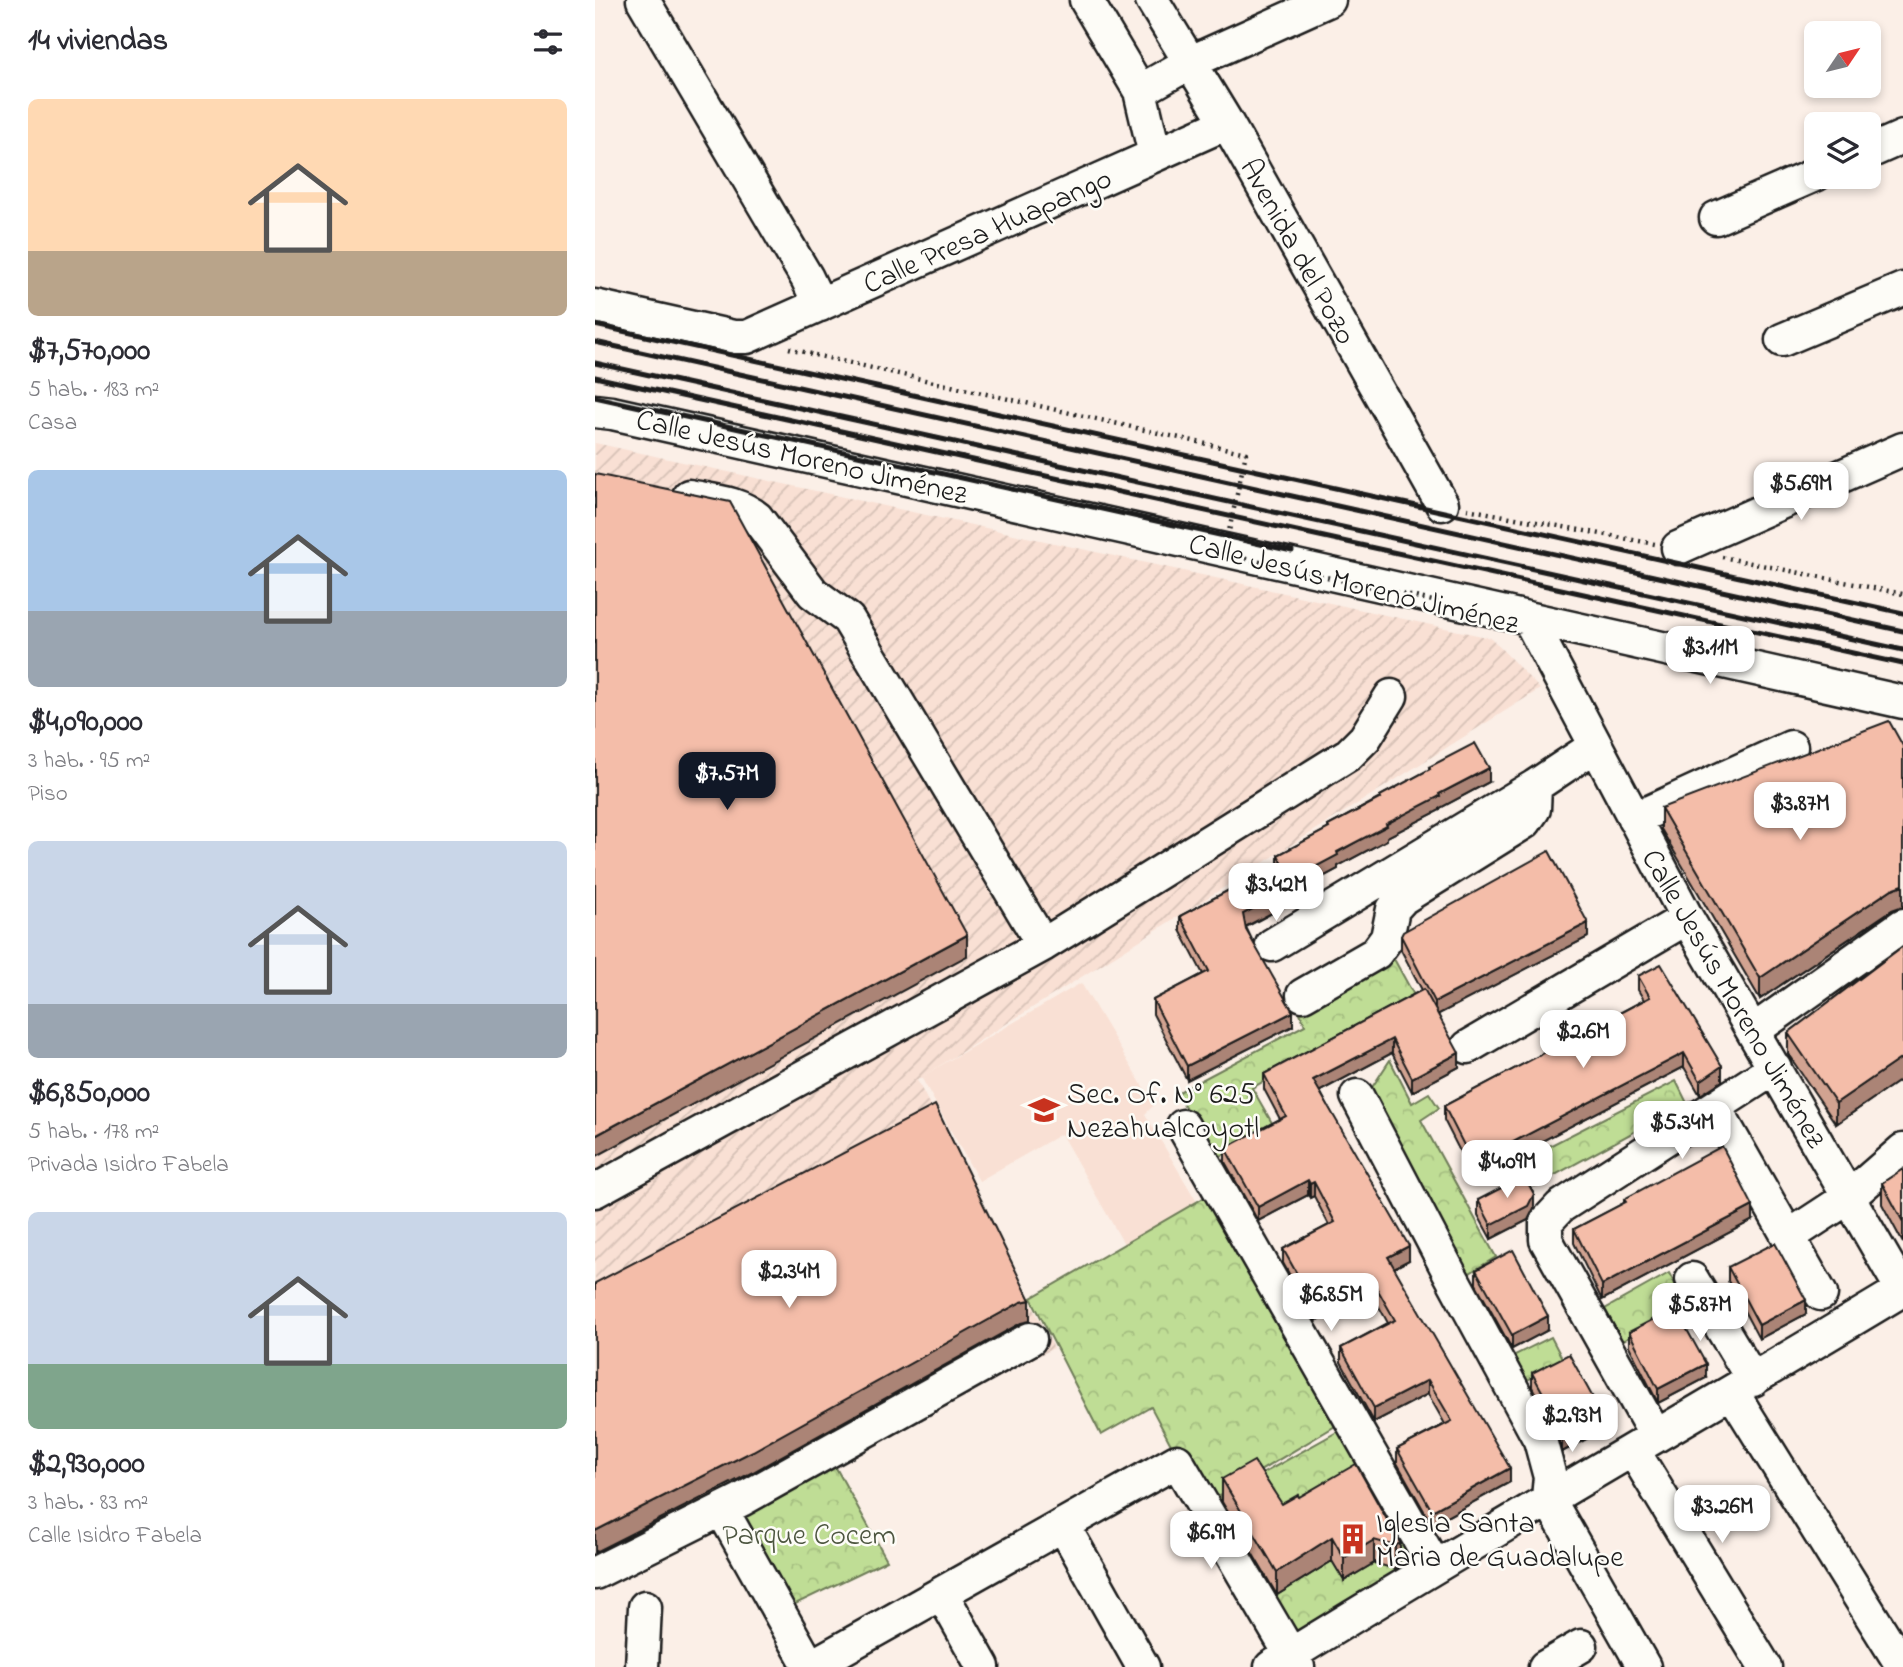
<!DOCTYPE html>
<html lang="es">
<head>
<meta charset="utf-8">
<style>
	:root { --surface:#fff; --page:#f7f7f7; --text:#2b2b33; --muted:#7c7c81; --accent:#111827 }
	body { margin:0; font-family:"Indie Flower",sans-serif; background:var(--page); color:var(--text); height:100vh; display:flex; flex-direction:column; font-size:26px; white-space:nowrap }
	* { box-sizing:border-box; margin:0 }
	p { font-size:23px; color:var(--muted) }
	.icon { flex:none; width:38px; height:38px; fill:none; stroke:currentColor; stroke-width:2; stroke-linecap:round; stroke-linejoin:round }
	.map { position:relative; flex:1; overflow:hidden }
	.panel { display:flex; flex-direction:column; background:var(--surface); width:595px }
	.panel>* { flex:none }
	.needle { width:46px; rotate:55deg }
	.fabs { position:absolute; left:1209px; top:21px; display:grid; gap:14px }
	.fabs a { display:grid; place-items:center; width:77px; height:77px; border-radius:10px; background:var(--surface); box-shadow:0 4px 10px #0003; font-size:35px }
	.price { position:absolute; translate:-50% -60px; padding:0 16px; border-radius:14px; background:#fff; color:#222; font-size:23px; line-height:46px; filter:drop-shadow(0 2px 4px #0008) }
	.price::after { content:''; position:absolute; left:50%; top:42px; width:21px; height:16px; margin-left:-10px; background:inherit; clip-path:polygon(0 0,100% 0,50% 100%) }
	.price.active { background:var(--accent); color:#fff }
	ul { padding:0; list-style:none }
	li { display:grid; align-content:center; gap:14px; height:371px; padding:0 28px }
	li span { display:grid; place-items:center; height:217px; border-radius:10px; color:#555 }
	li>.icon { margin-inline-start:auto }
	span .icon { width:126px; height:126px; fill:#fffc; stroke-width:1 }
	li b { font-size:30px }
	h2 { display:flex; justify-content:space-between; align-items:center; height:84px; padding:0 28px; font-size:30px }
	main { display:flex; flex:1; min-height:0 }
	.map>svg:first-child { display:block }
	.built { fill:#f9e0d4 }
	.industrial { fill:url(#industrial-furrows) }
	.park { fill:url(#park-crowns); stroke:#6e7c58; stroke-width:2 }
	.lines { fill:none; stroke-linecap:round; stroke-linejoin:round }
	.minor-casing { stroke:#1c1c1c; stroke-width:37 }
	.path { stroke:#1c1c1c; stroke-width:4.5; stroke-dasharray:2 5; stroke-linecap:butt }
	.minor { stroke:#fdfcf7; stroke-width:32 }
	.rail { stroke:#1c1c1c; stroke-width:5 }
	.path-bridge { stroke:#1c1c1c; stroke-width:4.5; stroke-dasharray:2 5; stroke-linecap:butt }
	.wall { fill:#d2a391; stroke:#1c1c1c; stroke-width:2 }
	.shaded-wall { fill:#ab8476; stroke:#1c1c1c; stroke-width:2 }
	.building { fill:#f4bda9; stroke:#1c1c1c; stroke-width:2 }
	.labels { text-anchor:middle; stroke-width:5; stroke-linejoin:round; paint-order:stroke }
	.street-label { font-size:30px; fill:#1c1c1c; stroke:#fdfcf7 }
	.poi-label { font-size:30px; fill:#1c1c1c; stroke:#fdfcf7; text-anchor:start }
	.park-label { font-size:30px; fill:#4d5640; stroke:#fdfcf7 }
</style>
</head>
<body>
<main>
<section class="panel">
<h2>14 viviendas<svg class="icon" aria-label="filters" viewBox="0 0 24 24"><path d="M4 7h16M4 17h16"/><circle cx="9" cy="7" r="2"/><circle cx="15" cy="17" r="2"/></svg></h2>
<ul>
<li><span style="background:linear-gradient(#ffd9b3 70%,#b9a48a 0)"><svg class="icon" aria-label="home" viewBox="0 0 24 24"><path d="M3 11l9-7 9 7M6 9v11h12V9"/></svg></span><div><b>$7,570,000</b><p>5 hab. · 183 m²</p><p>Casa</p></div></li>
<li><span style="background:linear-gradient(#a9c7e8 65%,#9aa5b1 0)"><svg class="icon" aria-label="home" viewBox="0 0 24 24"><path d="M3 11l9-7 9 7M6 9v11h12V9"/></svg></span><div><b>$4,090,000</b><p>3 hab. · 95 m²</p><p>Piso</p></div></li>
<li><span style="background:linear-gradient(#c9d6e8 75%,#9aa5b1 0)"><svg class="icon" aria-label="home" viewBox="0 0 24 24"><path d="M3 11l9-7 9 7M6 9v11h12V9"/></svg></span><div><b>$6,850,000</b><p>5 hab. · 178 m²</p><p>Privada Isidro Fabela</p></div></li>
<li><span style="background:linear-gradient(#c9d6e8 70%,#7fa58c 0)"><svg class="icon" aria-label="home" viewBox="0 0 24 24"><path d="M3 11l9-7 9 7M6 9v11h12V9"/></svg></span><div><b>$2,930,000</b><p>3 hab. · 83 m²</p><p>Calle Isidro Fabela</p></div></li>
</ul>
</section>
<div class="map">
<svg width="1308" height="1667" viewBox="0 0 1308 1667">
	<defs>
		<pattern id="industrial-furrows" width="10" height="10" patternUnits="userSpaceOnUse" patternTransform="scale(1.75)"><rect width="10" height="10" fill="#f9e0d4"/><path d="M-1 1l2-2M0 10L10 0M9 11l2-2" fill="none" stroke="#d5c0b5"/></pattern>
		<pattern id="park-crowns" width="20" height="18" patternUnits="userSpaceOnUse" patternTransform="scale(1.75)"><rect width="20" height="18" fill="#bfdd95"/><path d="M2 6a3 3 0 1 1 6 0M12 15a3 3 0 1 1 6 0" fill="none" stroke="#a4bd80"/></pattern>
	</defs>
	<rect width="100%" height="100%" fill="#fbefe7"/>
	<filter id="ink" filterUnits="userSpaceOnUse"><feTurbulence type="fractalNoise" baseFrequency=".0143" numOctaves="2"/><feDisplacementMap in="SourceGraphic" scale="14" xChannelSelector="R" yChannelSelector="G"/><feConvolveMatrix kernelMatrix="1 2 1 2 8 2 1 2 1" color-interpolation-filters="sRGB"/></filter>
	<g filter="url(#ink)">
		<path class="built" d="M 486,983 L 559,1105 L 550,1114 L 602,1202 L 529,1244 L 466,1134 L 384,1181 L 326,1077 Z"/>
		<path class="industrial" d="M 0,443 L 896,638 L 945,689 L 322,1080 L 459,1348 L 0,1580 Z"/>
		<path class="park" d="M 799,959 L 820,997 L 657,1088 L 680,1128 L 620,1159 L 582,1093 L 710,1025 L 705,1013 Z
			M 795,1060 L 817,1103 L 834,1093 L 844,1108 L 826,1120 L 901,1257 L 873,1274 L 774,1092 Z
			M 1081,1081 L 1092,1103 L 940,1186 L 927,1160 Z
			M 619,1192 L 747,1422 L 608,1505 L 556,1407 L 506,1435 L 436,1298 Z
			M 1074,1273 L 1091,1305 L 1027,1341 L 1010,1309 Z
			M 956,1337 L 968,1360 L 925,1384 L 912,1359 Z
			M 749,1428 L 833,1576 L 692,1661 L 610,1506 Z
			M 235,1457 L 292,1560 L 190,1609 L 137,1510 Z"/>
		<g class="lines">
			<g class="minor-casing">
				<path id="minor" d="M 48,0 L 212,278 L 225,305
					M 491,0 L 545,91 L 596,62 L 734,0
					M 557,0 L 632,123 L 847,504
					M 545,91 L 560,155
					M 1274,152 L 1308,137
					M 1121,218 L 1222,174
					M 0,306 L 139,337 L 152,337 L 632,123
					M 1187,340 L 1308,289
					M 0,411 L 17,413 L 1308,702
					M 94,496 C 118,501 143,502 162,518 L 218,593 L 253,619 L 448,945
					M 1083,548 L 1308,449
					M 934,619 L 1092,918 L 1308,1291
					M 1039,819 L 1196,747
					M 677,945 L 940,786 L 1000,746
					M 708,995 L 781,953 L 792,938 L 798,909 L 808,898 L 930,822 L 939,809 L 940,786
					M 1158,1031 L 1308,925
					M 873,1047 L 1092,918
					M 762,1096 L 855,1274 L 945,1440 L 955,1477 L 953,1498 L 1049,1667
					M 1120,1108 L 1226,1294
					M 588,1126 L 839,1565
					M 0,1191 L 448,945 L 754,754 L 770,738 L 796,696
					M 1193,1237 L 1254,1197 L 1308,1150
					M 1097,1279 L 1158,1380
					M 1137,1392 L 1308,1667
					M 1061,1436 L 951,1240 L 951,1222 L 965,1207 L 1180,1068
					M 1038,1450 L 1170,1667
					M 127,1510 L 215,1667
					M 468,1525 L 548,1667
					M 0,1573 L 146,1500 L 435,1339
					M 347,1594 L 388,1667
					M 47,1667 L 50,1607
					M 215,1667 L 582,1461 L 703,1667
					M 676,1667 C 884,1537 1097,1417 1307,1290
					M 950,1667 L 986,1646"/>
			</g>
			<path class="path" d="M 194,348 L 220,355
				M 872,509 L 1060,544
				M 1127,557 L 1308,594"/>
			<use href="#minor" class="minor"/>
			<path class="rail" d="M 0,325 L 1308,613
				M 0,342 L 1308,631
				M 0,363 L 1308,650
				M 0,377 L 1308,664
				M 0,397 L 697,551"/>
			<path class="path-bridge" d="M 220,355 L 651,453 L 629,554 L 847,603"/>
		</g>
		<path class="wall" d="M 834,767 L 894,782 L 845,808 L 845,810 L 792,837 L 792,840 L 743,866 L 743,869 L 696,894 L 696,903 L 651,927 L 698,1026 L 592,1080 L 558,1014 L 558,1000 L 608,974 L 585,930 L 585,916 L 683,864 L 683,855 L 733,829 L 733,826 L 785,798 L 785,796 L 834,770 Z
			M 1066,808 L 1297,910 L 1165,999 L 1066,829 Z
			M 806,936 L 993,937 L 843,1014 L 864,1067 L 817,1092 L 797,1053 L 725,1091 L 814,1260 L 799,1268 L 915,1482 L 837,1525 L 802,1463 L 802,1449 L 850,1424 L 833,1394 L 779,1422 L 746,1362 L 746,1348 L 793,1323 L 776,1292 L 720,1321 L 688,1263 L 688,1249 L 734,1225 L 719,1196 L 715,1198 L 713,1195 L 663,1221 L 630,1162 L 630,1148 L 685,1119 L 669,1089 L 669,1074 L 827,990 L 806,950 Z
			M 1308,946 L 1308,1078 L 1241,1124 L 1193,1054 L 1193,1033 Z
			M 1043,976 L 1127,1081 L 1105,1095 L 1089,1067 L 878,1177 L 849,1120 L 849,1106 L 1049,1000 L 1043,990 Z
			M 1308,1169 L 1308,1243 L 1287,1204 L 1287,1183 Z
			M 1029,1199 L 1158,1220 L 1007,1300 L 979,1243 L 979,1229 L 1029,1203 Z
			M 883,1200 L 939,1208 L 933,1220 L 896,1239 L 883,1215 Z
			M 1133,1267 L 1211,1314 L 1164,1339 L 1133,1281 Z
			M 881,1270 L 953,1330 L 917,1349 L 881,1284 Z
			M 1034,1332 L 1111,1378 L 1063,1403 L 1034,1346 Z
			M 937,1373 L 1008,1430 L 967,1452 L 961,1431 L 937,1387 Z
			M 627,1479 L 687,1504 L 704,1497 L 805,1543 L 805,1566 L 800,1569 L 779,1563 L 749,1581 L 737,1561 L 682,1595 L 627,1502 Z"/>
		<path class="shaded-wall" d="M 894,768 L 894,782 L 845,808 L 845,810 L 792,837 L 792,840 L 743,866 L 743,869 L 696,894 L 696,903 L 648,928 L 648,914 L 692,882 L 844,794 Z
			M 1308,885 L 1308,906 L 1297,910 L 1165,999 L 1165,978 L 1297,889 Z
			M 993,923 L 993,937 L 840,1016 L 840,1002 Z
			M 372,935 L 372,956 L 0,1157 L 0,1136 Z
			M 698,1012 L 698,1026 L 592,1080 L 592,1066 Z
			M 797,1039 L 797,1053 L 718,1095 L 718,1080 Z
			M 864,1053 L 864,1067 L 817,1092 L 817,1078 Z
			M 1089,1053 L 1089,1067 L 878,1177 L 878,1163 Z
			M 1308,1057 L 1308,1078 L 1241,1124 L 1241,1103 Z
			M 1127,1066 L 1127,1081 L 1105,1095 L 1105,1081 Z
			M 713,1180 L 713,1195 L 663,1221 L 663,1207 Z
			M 719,1182 L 719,1196 L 715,1198 L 715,1184 Z
			M 939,1194 L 939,1208 L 933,1220 L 896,1239 L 896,1225 Z
			M 1158,1206 L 1158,1220 L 1007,1300 L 1007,1285 Z
			M 814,1246 L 814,1260 L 793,1271 L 793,1257 Z
			M 776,1278 L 776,1292 L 720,1321 L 720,1306 Z
			M 435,1300 L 435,1321 L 426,1323 L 158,1472 L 0,1552 L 0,1531 L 426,1302 Z
			M 1211,1300 L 1211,1314 L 1164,1339 L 1164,1325 Z
			M 953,1316 L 953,1330 L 917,1349 L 917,1335 Z
			M 1111,1364 L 1111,1378 L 1063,1403 L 1063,1389 Z
			M 833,1380 L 833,1394 L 779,1422 L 779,1408 Z
			M 1008,1416 L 1008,1430 L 967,1452 L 967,1437 Z
			M 915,1468 L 915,1482 L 837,1525 L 837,1511 Z
			M 737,1537 L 737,1561 L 682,1595 L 682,1572 Z
			M 779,1540 L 779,1563 L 749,1581 L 749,1558 Z
			M 805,1543 L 805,1566 L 800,1569 L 800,1546 Z"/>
		<path class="building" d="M 0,474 L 135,502 L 372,935 L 0,1136 Z
			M 1294,721 L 1308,746 L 1308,885 L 1297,889 L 1165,978 L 1066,808 Z
			M 880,743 L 894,768 L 844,794 L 845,796 L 791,824 L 792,826 L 742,852 L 743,855 L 692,882 L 696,889 L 648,914 L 651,930 L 698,1012 L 592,1066 L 558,1000 L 614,971 L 585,916 L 687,862 L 683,855 L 734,828 L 733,826 L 786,798 L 785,796 L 835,769 L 834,767 Z
			M 954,851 L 993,923 L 840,1002 L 806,936 L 808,932 Z
			M 1308,946 L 1308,1057 L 1241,1103 L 1193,1033 Z
			M 1066,964 L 1127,1066 L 1105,1081 L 1089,1053 L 878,1163 L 849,1106 L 1055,997 L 1043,976 Z
			M 829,989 L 864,1053 L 817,1078 L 797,1039 L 718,1080 L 814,1246 L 793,1257 L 915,1468 L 837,1511 L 802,1449 L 857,1421 L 833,1380 L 779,1408 L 746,1348 L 800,1320 L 776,1278 L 720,1306 L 688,1249 L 740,1222 L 719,1182 L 715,1184 L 713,1180 L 663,1207 L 630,1148 L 691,1116 L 669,1074 Z
			M 340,1105 L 435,1300 L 426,1302 L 158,1451 L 0,1531 L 0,1283 Z
			M 1127,1146 L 1158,1206 L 1007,1285 L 979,1229 L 1031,1202 L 1029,1199 Z
			M 1308,1169 L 1308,1222 L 1287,1183 Z
			M 929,1176 L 939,1194 L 933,1206 L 896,1225 L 883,1200 Z
			M 1180,1243 L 1211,1300 L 1164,1325 L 1133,1267 Z
			M 918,1250 L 953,1316 L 917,1335 L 881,1270 Z
			M 1080,1308 L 1111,1364 L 1063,1389 L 1034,1332 Z
			M 974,1354 L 1008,1416 L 967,1437 L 961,1417 L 937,1373 Z
			M 659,1461 L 687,1504 L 703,1495 L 704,1497 L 761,1464 L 805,1543 L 800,1546 L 779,1540 L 749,1558 L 737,1537 L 682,1572 L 627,1479 Z"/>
	</g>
	<defs>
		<g id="school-bare" transform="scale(2.415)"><path d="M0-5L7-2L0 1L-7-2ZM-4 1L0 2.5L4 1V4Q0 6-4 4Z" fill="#c8321e" stroke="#fdfcf7" stroke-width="2.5" paint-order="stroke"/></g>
		<g id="building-bare" transform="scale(2.415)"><path d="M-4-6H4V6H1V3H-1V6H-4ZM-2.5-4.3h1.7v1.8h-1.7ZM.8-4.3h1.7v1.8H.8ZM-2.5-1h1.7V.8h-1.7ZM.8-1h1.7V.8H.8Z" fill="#c8321e" stroke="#fdfcf7" stroke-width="2.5" paint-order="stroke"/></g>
	</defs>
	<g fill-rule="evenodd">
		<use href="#school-bare" x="449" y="1110"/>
		<use href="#building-bare" x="758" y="1539"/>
	</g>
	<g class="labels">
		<g class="street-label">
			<text transform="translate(392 230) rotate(-24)" y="10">Calle Presa Huapango</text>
			<text transform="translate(704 251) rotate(61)" y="10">Avenida del Pozo</text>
			<text transform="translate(207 456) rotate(13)" y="10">Calle Jesús Moreno Jiménez</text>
			<text transform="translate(759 583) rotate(14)" y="10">Calle Jesús Moreno Jiménez</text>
			<text transform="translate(1140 998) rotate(60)" y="10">Calle Jesús Moreno Jiménez</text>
		</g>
		<g class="poi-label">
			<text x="472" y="1103">Sec. Of. N° 625<tspan x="472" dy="34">Nezahualcoyotl</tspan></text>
			<text x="781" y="1532">Iglesia Santa<tspan x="781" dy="34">Maria de Guadalupe</tspan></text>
		</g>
		<g class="park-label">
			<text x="214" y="1544">Parque Cocem</text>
		</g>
	</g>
</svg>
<div class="fabs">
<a><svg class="needle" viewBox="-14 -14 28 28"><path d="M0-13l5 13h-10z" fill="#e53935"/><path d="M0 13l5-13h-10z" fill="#7c7c81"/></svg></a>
<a><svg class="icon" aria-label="layers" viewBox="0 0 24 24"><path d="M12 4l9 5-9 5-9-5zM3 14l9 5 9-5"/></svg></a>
</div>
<b class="price" style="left:1206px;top:522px">$5.69M</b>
<b class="price" style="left:1115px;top:686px">$3.11M</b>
<b class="price active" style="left:132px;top:812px">$7.57M</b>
<b class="price" style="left:1205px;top:842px">$3.87M</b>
<b class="price" style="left:681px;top:923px">$3.42M</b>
<b class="price" style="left:988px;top:1070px">$2.6M</b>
<b class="price" style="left:1087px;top:1161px">$5.34M</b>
<b class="price" style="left:912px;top:1200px">$4.09M</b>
<b class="price" style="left:194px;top:1310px">$2.34M</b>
<b class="price" style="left:736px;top:1333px">$6.85M</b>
<b class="price" style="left:1105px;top:1343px">$5.87M</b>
<b class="price" style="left:977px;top:1454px">$2.93M</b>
<b class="price" style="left:1127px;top:1545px">$3.26M</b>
<b class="price" style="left:616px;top:1571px">$6.9M</b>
</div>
</main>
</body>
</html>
